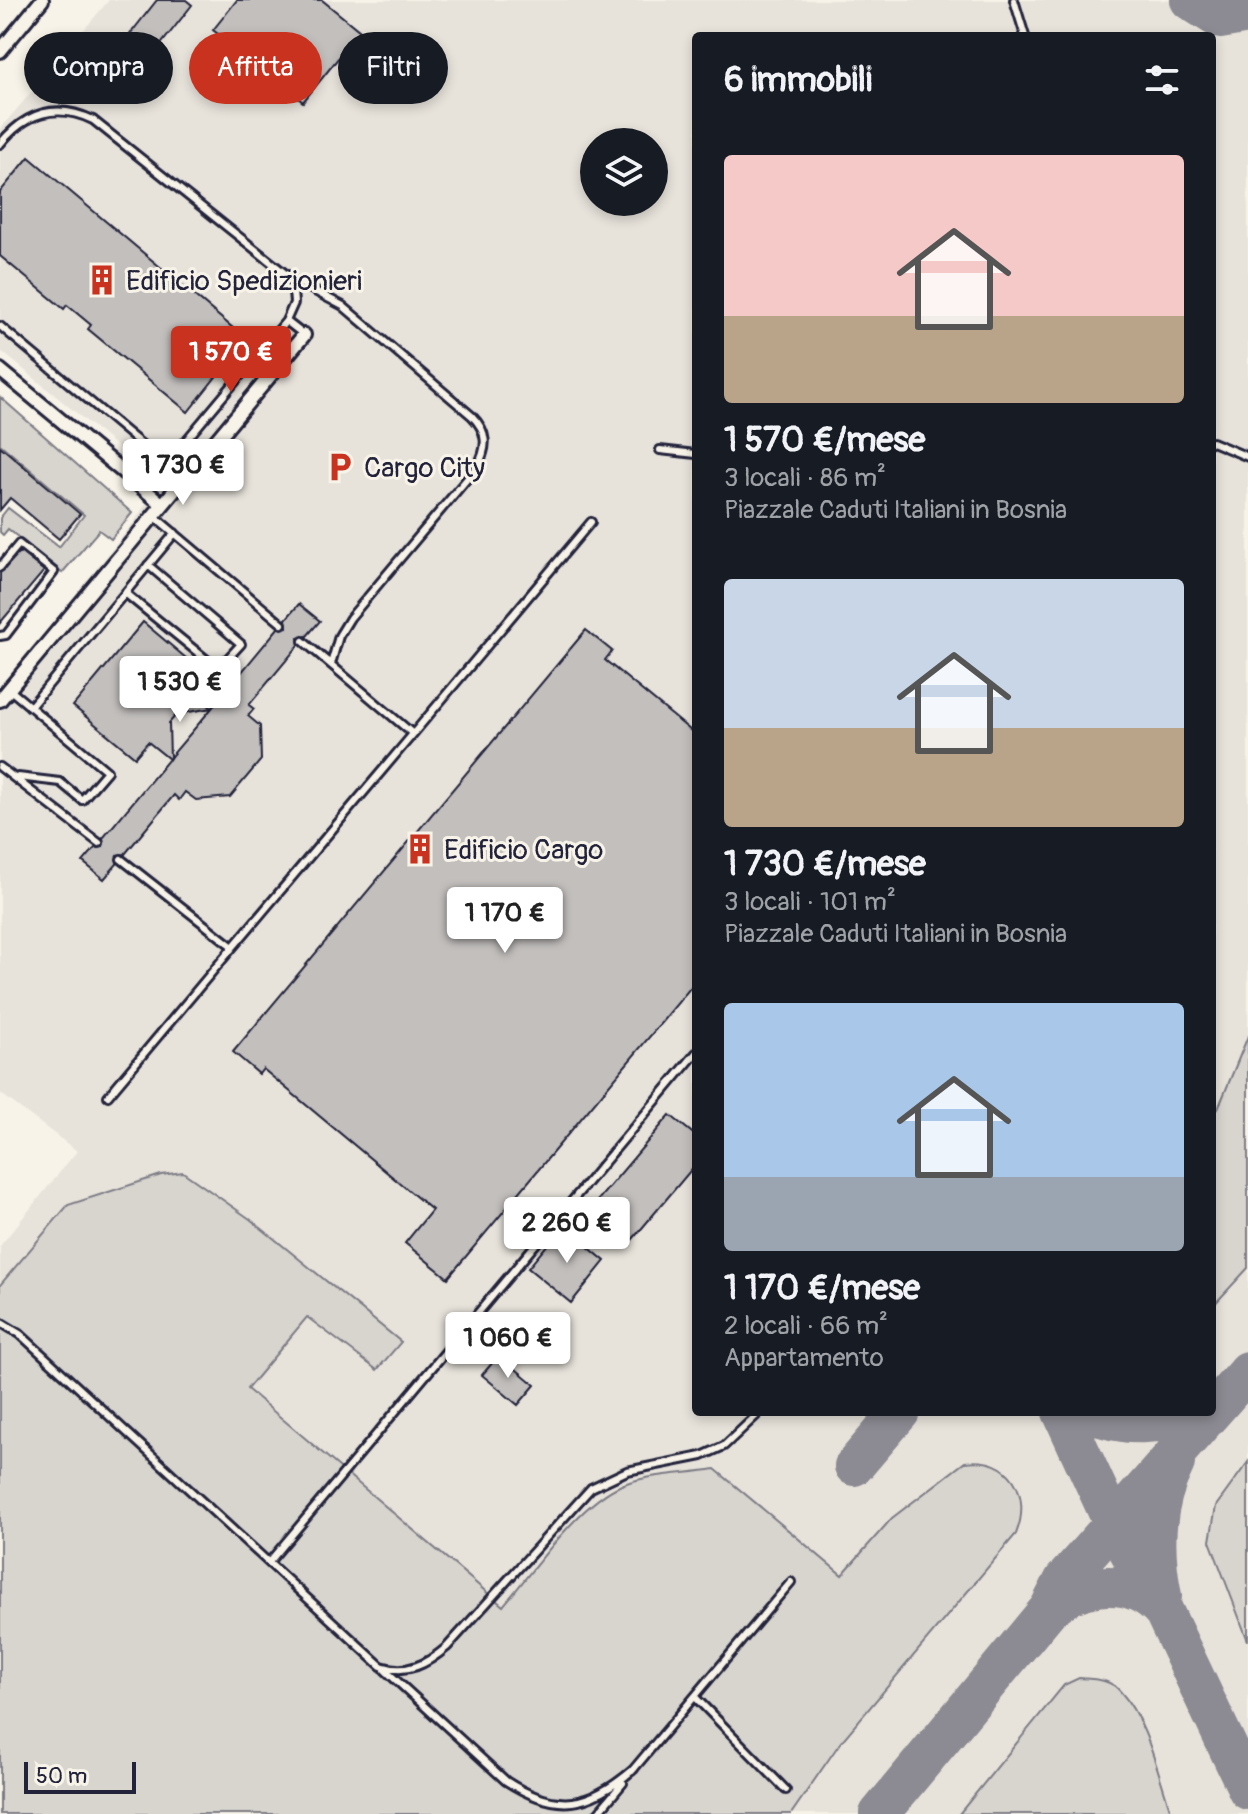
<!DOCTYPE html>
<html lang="it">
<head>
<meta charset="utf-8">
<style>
	:root { --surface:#171b24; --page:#20242c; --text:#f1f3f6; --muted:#9ea1a6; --accent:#c8321e }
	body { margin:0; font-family:Pangolin,sans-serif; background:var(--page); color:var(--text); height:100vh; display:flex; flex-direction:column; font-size:30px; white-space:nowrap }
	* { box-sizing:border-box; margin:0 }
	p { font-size:26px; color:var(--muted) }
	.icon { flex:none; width:44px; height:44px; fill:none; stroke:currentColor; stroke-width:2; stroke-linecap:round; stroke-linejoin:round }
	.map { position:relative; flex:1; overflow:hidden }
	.details { position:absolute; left:692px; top:32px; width:524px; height:1384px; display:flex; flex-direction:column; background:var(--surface); border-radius:8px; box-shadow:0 4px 12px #0003 }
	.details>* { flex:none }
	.hud { position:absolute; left:24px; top:32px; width:548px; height:72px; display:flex; gap:16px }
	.controls { position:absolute; left:580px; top:128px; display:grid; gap:16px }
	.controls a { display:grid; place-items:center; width:88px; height:88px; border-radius:50%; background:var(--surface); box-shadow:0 4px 12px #0003; font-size:40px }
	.scale { position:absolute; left:24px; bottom:20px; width:112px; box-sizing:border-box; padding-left:8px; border:4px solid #22223b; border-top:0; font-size:22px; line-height:28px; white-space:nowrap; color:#22223b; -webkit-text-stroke:6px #f7f3e8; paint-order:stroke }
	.price { position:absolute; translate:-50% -68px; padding:0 18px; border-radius:8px; background:#fff; color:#222; font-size:26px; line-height:52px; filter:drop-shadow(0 2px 4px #0008) }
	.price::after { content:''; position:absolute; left:50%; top:48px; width:24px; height:18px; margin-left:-12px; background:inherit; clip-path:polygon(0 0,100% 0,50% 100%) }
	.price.active { background:var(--accent); color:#fff }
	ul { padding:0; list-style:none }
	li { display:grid; align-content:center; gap:16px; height:424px; padding:0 32px }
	li span { display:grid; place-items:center; height:248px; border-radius:8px; color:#555 }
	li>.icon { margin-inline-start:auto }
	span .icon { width:144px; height:144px; fill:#fffc; stroke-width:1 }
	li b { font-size:34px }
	h2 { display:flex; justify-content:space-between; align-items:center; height:96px; padding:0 32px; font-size:34px }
	.tag { padding:0 28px; border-radius:36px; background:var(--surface); box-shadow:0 4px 12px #0003; font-size:28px; line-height:72px }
	.tag.active { background:var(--accent); color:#fff }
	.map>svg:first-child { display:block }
	.built { fill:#e7e3db; fill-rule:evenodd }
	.grass { fill:#d8d5cf; stroke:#7d7c85; stroke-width:2 }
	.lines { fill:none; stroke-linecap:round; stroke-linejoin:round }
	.taxiway { stroke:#8c8a92; stroke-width:40 }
	.building { fill:#c2bfbd; stroke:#22223b; stroke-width:2; fill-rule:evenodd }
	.lane-casing { stroke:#22223b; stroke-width:12 }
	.street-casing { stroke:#22223b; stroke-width:18 }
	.lane { stroke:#f7f3e8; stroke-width:6 }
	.street { stroke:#f7f3e8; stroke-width:12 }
	.labels { text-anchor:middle; stroke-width:6; stroke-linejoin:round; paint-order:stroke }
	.poi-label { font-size:28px; fill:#22223b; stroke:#f7f3e8; text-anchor:start }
</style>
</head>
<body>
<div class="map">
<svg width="1248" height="1814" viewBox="0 0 1248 1814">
	<rect width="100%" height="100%" fill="#f7f3e8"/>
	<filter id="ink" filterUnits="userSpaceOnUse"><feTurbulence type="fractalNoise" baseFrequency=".0125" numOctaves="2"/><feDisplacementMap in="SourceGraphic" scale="16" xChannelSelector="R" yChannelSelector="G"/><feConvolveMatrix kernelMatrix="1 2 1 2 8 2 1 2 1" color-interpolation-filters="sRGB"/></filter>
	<g filter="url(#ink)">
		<path class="built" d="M 109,0 L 1248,0 L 1248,1814 L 0,1814 L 0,1246 L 77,1151 L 0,1093 L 0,689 L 134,522 L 160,482 L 0,350 L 0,129 ZM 696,36 L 1212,36 L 1212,1412 L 696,1412 ZM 594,142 L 654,142 L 654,202 L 594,202 Z"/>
		<path class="grass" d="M 0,397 L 132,513 L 111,539 L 99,530 L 62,573 L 8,529 L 3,535 L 0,532 L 0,518 L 8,508 L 59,547 L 84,515 L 0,444 Z
			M 1248,1036 L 1248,1268 L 1212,1307 L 1212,1110 L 1218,1109 Z
			M 183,1172 L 250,1219 L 401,1342 L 377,1370 L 307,1317 L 247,1389 L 503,1606 C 534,1570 580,1501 624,1484 C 651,1474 686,1474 715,1469 L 842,1575 L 892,1518 L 965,1462 C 1011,1455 1032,1495 1016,1534 L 840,1743 L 791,1814 L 0,1814 L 0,1285 L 68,1205 L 161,1175 Z
			M 1248,1462 L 1248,1641 L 1210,1541 L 1216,1506 Z
			M 1079,1678 C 1094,1679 1110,1679 1120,1691 C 1148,1722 1158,1776 1172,1814 L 959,1814 L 1064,1685 Z"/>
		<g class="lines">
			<path class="taxiway" d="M 1190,0 L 1220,19 L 1248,14
				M 1062,1412 L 1113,1523 L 1164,1612 L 1248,1790
				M 1088,1412 C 1123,1428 1162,1426 1197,1412
				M 854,1466 L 900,1412
				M 1162,1596 C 1153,1549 1153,1506 1175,1463
				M 1049,1609 C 1082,1582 1132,1574 1163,1611
				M 879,1814 L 1049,1609 L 1064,1580 L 1248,1371"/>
		</g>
		<path class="building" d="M 157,0 L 186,0 L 192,5 L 151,57 L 127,38 Z
			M 237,0 L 322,0 L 360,31 L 303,102 L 213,30 Z
			M 29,157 L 246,339 L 188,412 L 88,329 L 91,325 L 67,305 L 64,309 L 0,256 L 0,192 Z
			M 0,446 L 80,514 L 59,539 L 10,498 L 0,510 Z
			M 20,552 L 44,571 L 0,623 L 0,573 Z
			M 299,604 L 320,621 L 307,636 L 298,638 L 299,645 L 249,705 L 254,709 L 248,716 L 260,726 L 261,760 L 230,797 L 196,800 L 185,792 L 179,800 L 174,795 L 125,854 L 117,855 L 117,864 L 104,879 L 83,862 L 95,848 L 103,847 L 103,838 L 169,759 L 148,742 L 135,757 L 73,706 L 143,622 L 205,674 L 191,690 L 212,708 L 278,628 L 287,627 L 286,619 ZM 212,708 L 172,755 L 170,758 L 169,723 L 177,714 Z
			M 586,630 L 612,651 L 605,660 L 696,735 L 696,981 L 448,1278 L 405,1243 L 432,1210 L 263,1069 L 259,1074 L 233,1052 Z
			M 670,1115 L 696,1136 L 696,1164 L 632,1240 L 592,1207 Z
			M 563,1226 L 605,1261 L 571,1303 L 528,1268 Z
			M 499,1355 L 535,1385 L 518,1405 L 482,1375 Z"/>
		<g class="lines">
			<g class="lane-casing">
				<path id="lane" d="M 1014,0 L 1025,36
					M 0,144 C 25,113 55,102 93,120 L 292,279 L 343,306 L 472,416 C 488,432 488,447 477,467 L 350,618 L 339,636 L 331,664
					M 286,321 L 304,335
					M 0,326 L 153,454 L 165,456 L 178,450 L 286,321 L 294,303 L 292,279
					M 1212,442 L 1248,457
					M 660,450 L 696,454
					M 153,515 L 282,624
					M 0,567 L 19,544 L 54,572 L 6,635 L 0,636
					M 125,593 L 218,669 L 241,644 L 148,565
					M 9,689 L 107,771 L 82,800 L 60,782 L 18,777
					M 30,707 L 175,533
					M 413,734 L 591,522
					M 0,767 L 99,843
					M 121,859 L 233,947 L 413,734 L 303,641
					M 108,1096 L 233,947
					M 0,1322 L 20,1334 L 381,1666 C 407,1675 427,1664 447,1647 L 591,1488 L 627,1471 L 702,1456 L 724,1446 L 760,1412
					M 270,1561 L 696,1053
					M 385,1670 L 506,1781 C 557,1814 589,1808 634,1769
					M 695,1697 L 786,1790
					M 632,1771 L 791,1582
					M 597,1814 L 623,1783"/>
			</g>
			<g class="street-casing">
				<path id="street" d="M 0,51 L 42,0
					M 0,370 L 162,504
					M 0,700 L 304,335"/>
			</g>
			<use href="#lane" class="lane"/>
			<use href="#street" class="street"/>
		</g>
	</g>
	<defs>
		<g id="building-bare" transform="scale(2.4)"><path d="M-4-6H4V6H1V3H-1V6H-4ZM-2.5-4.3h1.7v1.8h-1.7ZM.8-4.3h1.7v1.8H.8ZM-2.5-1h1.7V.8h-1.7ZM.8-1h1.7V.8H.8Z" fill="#c8321e" stroke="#f7f3e8" stroke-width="2.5" paint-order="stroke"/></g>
		<g id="parking-bare" transform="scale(2.4)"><path d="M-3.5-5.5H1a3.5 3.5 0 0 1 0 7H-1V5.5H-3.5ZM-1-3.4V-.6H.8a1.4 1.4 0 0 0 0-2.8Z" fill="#c8321e" stroke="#f7f3e8" stroke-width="2.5" paint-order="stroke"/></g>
	</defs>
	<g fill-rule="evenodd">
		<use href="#building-bare" x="102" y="280"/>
		<use href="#parking-bare" x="340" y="467"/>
		<use href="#building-bare" x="420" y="849"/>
	</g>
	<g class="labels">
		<g class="poi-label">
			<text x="126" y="290">Edificio Spedizionieri</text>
			<text x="364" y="477">Cargo City</text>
			<text x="444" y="859">Edificio Cargo</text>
		</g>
	</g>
</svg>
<div class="controls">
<a><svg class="icon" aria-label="layers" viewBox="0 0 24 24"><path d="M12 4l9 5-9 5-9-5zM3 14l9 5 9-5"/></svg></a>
</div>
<div class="scale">50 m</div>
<b class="price active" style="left:231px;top:394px">1 570 €</b>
<b class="price" style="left:183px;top:507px">1 730 €</b>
<b class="price" style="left:180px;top:724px">1 530 €</b>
<b class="price" style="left:505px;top:955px">1 170 €</b>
<b class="price" style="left:567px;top:1265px">2 260 €</b>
<b class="price" style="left:508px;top:1380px">1 060 €</b>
<div class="hud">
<a class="tag">Compra</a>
<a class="tag active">Affitta</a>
<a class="tag">Filtri</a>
</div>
<section class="details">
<h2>6 immobili<svg class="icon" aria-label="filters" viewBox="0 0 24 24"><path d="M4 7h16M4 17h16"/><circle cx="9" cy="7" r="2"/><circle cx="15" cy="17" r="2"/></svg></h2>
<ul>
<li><span style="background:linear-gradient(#f6c9c9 65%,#b9a48a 0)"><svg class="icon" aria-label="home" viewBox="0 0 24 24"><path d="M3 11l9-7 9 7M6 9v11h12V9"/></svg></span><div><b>1 570 €/mese</b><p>3 locali · 86 m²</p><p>Piazzale Caduti Italiani in Bosnia</p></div></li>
<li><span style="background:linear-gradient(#c9d6e8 60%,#b9a48a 0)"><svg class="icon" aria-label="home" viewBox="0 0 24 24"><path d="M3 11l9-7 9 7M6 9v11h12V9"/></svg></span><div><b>1 730 €/mese</b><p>3 locali · 101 m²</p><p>Piazzale Caduti Italiani in Bosnia</p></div></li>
<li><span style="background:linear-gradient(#a9c7e8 70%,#9aa5b1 0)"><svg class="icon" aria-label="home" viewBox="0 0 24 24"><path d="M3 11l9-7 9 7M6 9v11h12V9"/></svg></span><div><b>1 170 €/mese</b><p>2 locali · 66 m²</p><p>Appartamento</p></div></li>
</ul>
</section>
</div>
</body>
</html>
